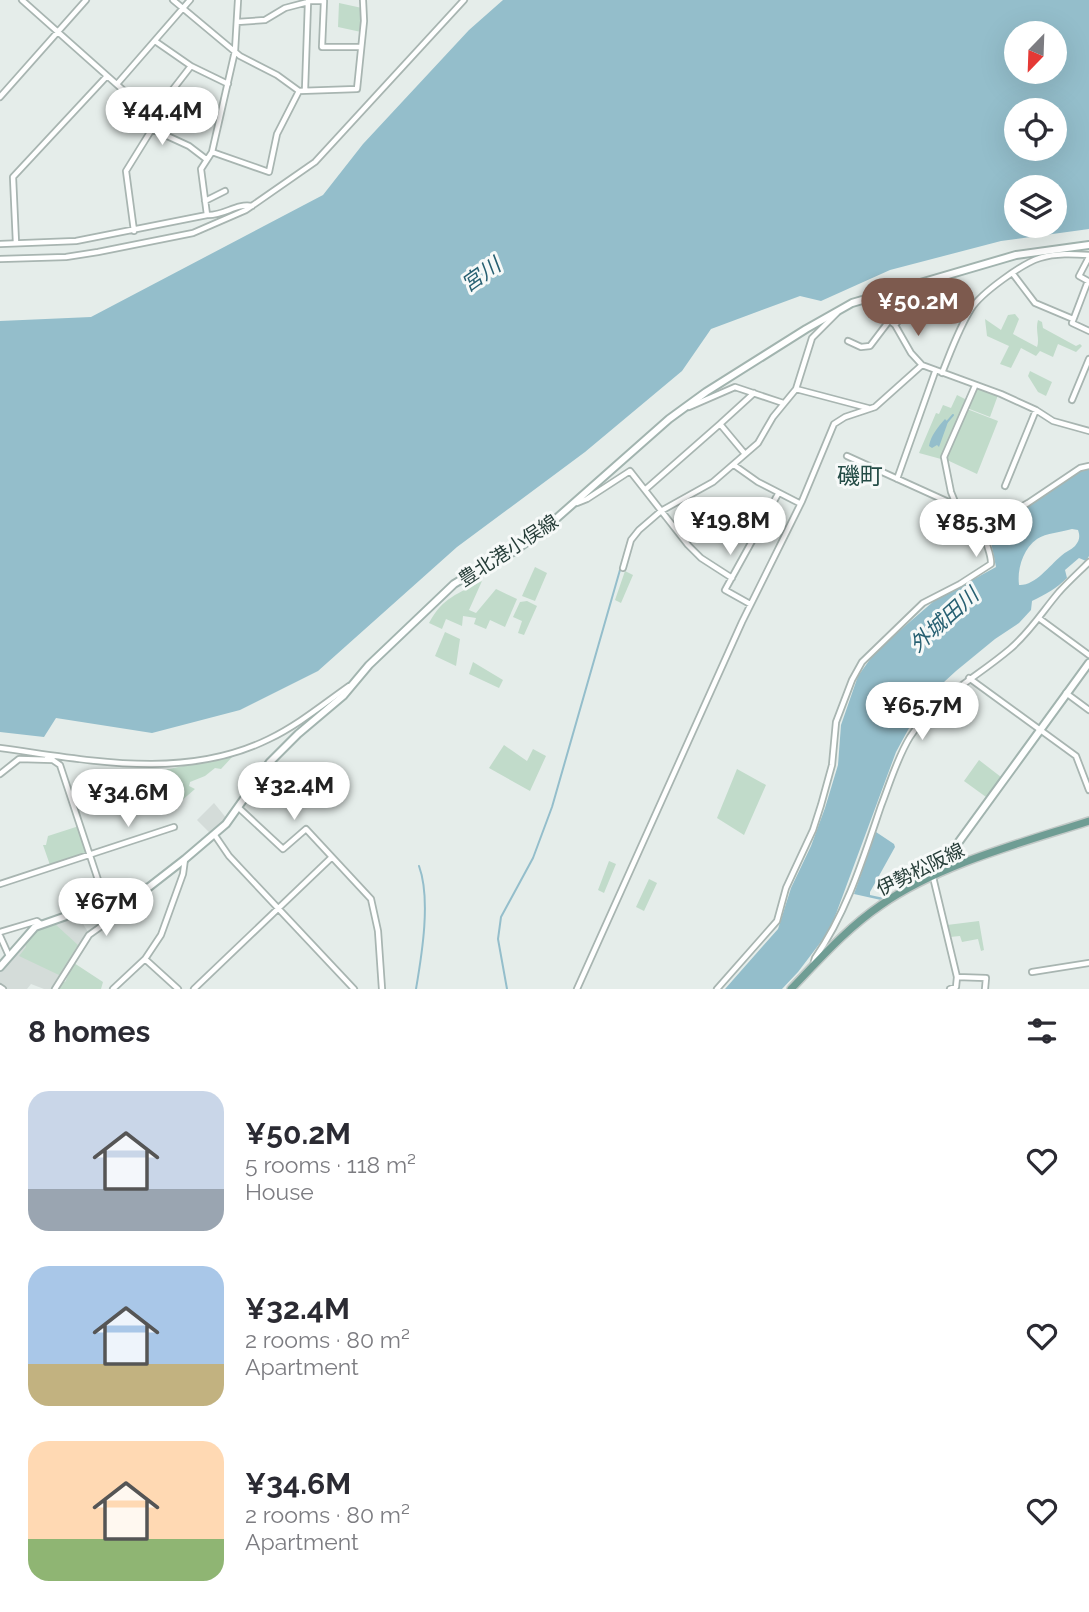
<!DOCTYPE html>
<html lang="en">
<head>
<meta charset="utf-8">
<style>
	:root { --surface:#fff; --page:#f2f2f3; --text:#2b2b33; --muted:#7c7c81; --accent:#7d5a4e }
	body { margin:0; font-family:Raleway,"Noto Sans JP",sans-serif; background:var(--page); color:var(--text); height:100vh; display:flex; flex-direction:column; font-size:26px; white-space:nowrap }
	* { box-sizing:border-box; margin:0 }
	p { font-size:23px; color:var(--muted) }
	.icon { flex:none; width:38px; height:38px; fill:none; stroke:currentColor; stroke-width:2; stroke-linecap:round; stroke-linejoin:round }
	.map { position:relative; height:989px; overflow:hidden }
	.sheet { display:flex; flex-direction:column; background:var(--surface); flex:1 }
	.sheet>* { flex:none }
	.needle { width:46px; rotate:203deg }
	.fabs { position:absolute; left:1004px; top:21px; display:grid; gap:14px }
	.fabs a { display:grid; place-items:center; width:63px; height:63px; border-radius:50%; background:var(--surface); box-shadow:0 7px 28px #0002; font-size:35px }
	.price { position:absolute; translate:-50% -60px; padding:0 16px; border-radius:24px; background:#fff; color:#222; font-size:23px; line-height:46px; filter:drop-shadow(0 2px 4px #0008) }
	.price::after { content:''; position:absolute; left:50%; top:42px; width:21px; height:16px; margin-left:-10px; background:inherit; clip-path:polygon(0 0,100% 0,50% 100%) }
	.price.on { background:var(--accent); color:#fff }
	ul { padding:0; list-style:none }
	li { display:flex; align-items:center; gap:21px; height:175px; padding:0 28px }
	li span { display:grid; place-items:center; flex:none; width:196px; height:140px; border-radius:21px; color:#555 }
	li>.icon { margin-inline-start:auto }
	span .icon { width:84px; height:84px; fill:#fffc; stroke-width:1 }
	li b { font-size:30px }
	h2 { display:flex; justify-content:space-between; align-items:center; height:84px; padding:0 28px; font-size:30px }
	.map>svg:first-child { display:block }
	.built { fill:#d4dcd9 }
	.green { fill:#c1dbca }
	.water { fill:#94becb; fill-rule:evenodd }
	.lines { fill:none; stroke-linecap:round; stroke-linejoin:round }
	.stream { stroke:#94becb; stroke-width:2 }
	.street-casing { stroke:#a8b5b1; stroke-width:8 }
	.secondary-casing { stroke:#a2b4af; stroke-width:10 }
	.primary-casing { stroke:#c2c9c7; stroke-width:10 }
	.street { stroke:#fff; stroke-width:4.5 }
	.secondary { stroke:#fff; stroke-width:6 }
	.primary { stroke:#6f9d94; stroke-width:7 }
	.labels { text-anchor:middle; stroke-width:6; stroke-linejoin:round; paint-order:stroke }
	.street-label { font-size:19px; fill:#263d38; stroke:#f6f9f8 }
	.water-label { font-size:21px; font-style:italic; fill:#276072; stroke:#f6f9f8 }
	.quarter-label { font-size:23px; fill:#244c46; stroke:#f6f9f8 }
</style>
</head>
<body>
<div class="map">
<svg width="1089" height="989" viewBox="0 0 1089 989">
	<rect width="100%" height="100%" fill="#e5edea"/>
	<path class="built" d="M 214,803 L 227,819 L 211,834 L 197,820 Z
		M 77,914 L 88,932 L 52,989 L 44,989 L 31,984 L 27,989 L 8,989 L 0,984 L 0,971 L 36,929 Z"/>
	<path class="green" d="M 339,3 L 362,8 L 361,32 L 338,27 Z
		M 1015,314 L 1019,319 L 1013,334 L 1037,347 C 1040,339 1035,330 1038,320 L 1042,322 L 1043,328 L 1076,346 L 1080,344 L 1082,346 L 1076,352 L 1058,344 L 1053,357 L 1040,351 L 1036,356 L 1021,348 L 1011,368 L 1000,364 L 1009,346 L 987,336 L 985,319 L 1001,330 L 1008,315 Z
		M 1030,371 L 1052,382 L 1046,396 L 1038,392 L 1028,376 Z
		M 977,389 L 998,395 L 990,417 L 967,408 Z
		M 957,395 L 967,400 L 941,459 L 919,453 L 936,413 L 939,414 L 943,405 L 951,408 Z
		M 967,409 L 998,421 L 977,474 L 947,460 L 946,457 Z
		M 535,567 L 547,573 L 535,601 L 522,596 Z
		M 625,571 L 633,575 L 621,603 L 615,600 Z
		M 482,581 L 469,610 L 476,613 L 496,589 L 517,599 L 505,627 L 490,620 L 486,629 L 474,624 L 476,618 L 463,616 L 462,626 L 446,619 L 442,629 L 429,623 C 443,597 458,594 482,581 Z
		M 527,601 L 537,606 L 524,635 L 518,633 L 522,621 L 513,617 L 520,602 Z
		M 445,632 L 460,639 L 456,666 L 435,656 Z
		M 473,662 L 503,680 L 499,688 L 469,674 Z
		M 504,745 L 527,761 L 533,749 L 546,756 L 530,791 L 489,768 Z
		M 234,755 L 221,769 L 215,768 L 205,776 L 190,782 L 189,786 L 195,789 L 180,802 L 156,782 L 153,785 L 147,781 L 151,774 C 178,765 207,764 234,755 Z
		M 979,760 L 1001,777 L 986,797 L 964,781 Z
		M 737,769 L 766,785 L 744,835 L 717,818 Z
		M 79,826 L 88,853 L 50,865 L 43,845 L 46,845 L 48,836 Z
		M 609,861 L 616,864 L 604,893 L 598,890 Z
		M 649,879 L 657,883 L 644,911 L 636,907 Z
		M 979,921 L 984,950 L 981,951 L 978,939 L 962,942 L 960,936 L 950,937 L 947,925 Z
		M 55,924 L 78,945 L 59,975 L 19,956 L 26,947 L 25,944 L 37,930 Z
		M 74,963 L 103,982 L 101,989 L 58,989 L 63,981 L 65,982 Z"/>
	<path class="water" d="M 503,0 L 1089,0 L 1089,229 L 1001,241 L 890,270 L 821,301 L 800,296 L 711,329 L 682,371 L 585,452 L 457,547 L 318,671 L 240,710 L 152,733 L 56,718 L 44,737 L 0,732 L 0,321 L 91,317 L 323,195 L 363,144 L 469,30 ZM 1055,33 L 1055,72 L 1017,72 L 1017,33 ZM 1055,110 L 1055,149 L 1017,149 L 1017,110 ZM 1055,187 L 1055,226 L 1017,226 L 1017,187 Z
		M 945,419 L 948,422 L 939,447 L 937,445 L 932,448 L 929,446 C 931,435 938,427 945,419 Z
		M 1089,467 L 1089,556 L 1086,561 L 1079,558 L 1065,570 L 1067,578 C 1056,589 1046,594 1032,601 L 1031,610 L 1019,623 L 995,639 L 956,671 L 944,682 L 940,693 L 915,717 L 896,752 L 830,930 L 798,972 L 782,989 L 725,989 L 778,929 L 791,888 L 811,846 L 825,808 L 838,765 L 841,725 L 858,676 L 876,651 L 934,601 L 996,567 L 989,532 L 993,527 L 1046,495 L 1071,475 ZM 1072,529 L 1078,530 C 1080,536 1080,540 1075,546 C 1071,550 1065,552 1061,556 C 1049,566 1035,586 1019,585 C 1017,569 1023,549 1037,539 C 1046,533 1062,532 1072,529 Z
		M 876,832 L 894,844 L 895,847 L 870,892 L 870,895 L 884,898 L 881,900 L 854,894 Z"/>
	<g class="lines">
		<path class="stream" d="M 947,422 L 953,415
			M 631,537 L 637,528 L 649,518
			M 416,989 C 422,954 431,899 419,866
			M 507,989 L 498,939 L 501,917 L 533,858 L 552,807 L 628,542"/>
		<g class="street-casing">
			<path id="street" d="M 22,0 L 150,114 L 160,106 L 191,66
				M 173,0 L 240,56 L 277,75 L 299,91
				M 308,1 L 324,1 L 322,47 L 361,47
				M 237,22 L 265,20 L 285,8 L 308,2 L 305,90
				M 155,41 L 191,66 L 228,84
				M 117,84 L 190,0
				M 0,97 L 86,0
				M 150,114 L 152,129 L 189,146 L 206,159
				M 212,152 L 269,172 L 277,134 L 299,91 L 357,89 L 364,21 L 363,0
				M 205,201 L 225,191
				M 207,215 C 224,216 236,203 252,206
				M 134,231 L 126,171 L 152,129
				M 16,243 L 13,177 L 107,76
				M 0,244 L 76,241 L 207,215 L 201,169 L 212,152 L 235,51 L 238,0
				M 1089,257 L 1079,276 L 1088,281 L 1072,323 L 1089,331
				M 0,259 L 66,257 L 98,252 L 193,233 L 246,210 L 315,162 L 464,0
				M 1013,274 L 1035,303 L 1073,319
				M 876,309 L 895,325 L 911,353 L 922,365 L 1001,394 L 1036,410 L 1053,421 L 1089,431
				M 895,325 L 927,287 L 937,280
				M 848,341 L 861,347 L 870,346 L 889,321
				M 942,373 C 951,351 959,328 971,309 C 981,293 1023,263 1040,258 C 1056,253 1073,254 1089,255
				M 975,386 L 944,457 L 951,492 L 968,534 L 984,531
				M 796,389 L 868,408
				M 1072,400 L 1089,359
				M 689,407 L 735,387 L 783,403
				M 720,424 L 754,393
				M 847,456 L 955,505
				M 734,465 L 758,482 L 799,503
				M 897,479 L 935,372
				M 1005,486 L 1036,410
				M 646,489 L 720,424 L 745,454
				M 577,503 L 587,499 L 630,471 L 688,545 L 701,558 L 732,578
				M 623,568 L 631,540 L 639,530 L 661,511 L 713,482 L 758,443 L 773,417 L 796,389 L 812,338 L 837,313
				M 750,604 L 725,590 L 778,494
				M 1040,619 L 1089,655
				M 969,678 L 1076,756 L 1089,790
				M 1066,693 L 1089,710
				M 0,748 C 89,760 184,781 269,739 C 298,725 322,705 349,686
				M 47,756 L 60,765 L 105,901
				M 0,774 L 19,759 L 53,760
				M 239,808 L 283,849 L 306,829 L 371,899 L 378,931 L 382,989
				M 214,834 L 229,856 L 354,989
				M 933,877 L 957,977 L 956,987 L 950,989
				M 0,884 L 174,827
				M 0,932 L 37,921 L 41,924
				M 0,936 L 9,956
				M 145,959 L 178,989
				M 813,965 L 815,958 C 847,912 863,859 881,806 C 890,783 897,758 910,737 C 935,698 976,678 1010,649 C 1030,632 1042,612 1059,592 C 1068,582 1079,572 1089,562
				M 1032,972 L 1089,963
				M 957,977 L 986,978 L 985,989
				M 0,987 L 3,989
				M 55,989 L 89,935 L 138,900 L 142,890
				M 113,989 L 145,959 L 161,935 L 183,874 L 185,859
				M 194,989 L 332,857
				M 577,989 L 742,622 L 802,501 L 834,424 L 845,417 L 875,407 L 922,365
				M 717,989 L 777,921 L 786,888 L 813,830 L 821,805 L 832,765 L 836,722 L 852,680 L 862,662 L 923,603 L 960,584 L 991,564 C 992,552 981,538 986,527 L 1028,503 L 1080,468 L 1089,466"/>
		</g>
		<g class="secondary-casing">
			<path id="secondary" d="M 934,876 L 1089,663
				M 0,967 L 35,927 L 149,887 L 185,859 L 226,824 L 270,762 L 298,734 L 343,696 L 369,665 L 454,584 L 477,570 L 513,552 L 541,532 L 669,419 L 706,392 L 806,329 L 852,303 L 1016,255 L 1089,245"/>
		</g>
		<g class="primary-casing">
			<path id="primary" d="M 791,989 C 819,960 847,928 881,905 C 940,864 1021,843 1089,821"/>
		</g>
		<use href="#street" class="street"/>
		<use href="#secondary" class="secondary"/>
		<use href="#primary" class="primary"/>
	</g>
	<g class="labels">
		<g class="street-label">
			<text transform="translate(508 550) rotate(-33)" y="7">豊北港小俣線</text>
			<text transform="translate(920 869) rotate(-26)" y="7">伊勢松阪線</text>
		</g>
		<g class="water-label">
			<text transform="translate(481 275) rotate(-35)" y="7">宮川</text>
			<text transform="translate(944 620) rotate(-42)" y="7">外城田川</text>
		</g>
		<g class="quarter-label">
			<text x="860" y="484">磯町</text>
		</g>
	</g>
</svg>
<div class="fabs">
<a><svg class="needle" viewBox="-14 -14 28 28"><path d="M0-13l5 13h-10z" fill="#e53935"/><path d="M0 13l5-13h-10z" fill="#7c7c81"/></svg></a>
<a><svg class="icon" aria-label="locate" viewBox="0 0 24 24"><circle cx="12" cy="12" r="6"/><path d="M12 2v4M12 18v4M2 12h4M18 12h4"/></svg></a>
<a><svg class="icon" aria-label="layers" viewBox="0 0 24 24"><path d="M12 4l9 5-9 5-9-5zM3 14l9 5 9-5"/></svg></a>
</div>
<b class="price" style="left:162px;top:147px">¥44.4M</b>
<b class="price on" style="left:918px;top:338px">¥50.2M</b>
<b class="price" style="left:730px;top:557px">¥19.8M</b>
<b class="price" style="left:976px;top:559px">¥85.3M</b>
<b class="price" style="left:922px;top:742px">¥65.7M</b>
<b class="price" style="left:294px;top:822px">¥32.4M</b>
<b class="price" style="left:128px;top:829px">¥34.6M</b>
<b class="price" style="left:106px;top:938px">¥67M</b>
</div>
<section class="sheet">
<h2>8 homes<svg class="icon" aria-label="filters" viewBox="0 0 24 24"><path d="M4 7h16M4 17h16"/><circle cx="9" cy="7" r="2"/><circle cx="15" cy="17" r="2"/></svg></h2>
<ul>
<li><span style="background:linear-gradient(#c9d6e8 70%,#9aa5b1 0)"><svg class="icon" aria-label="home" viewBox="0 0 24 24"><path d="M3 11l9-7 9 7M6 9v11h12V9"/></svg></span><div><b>¥50.2M</b><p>5 rooms · 118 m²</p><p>House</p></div><svg class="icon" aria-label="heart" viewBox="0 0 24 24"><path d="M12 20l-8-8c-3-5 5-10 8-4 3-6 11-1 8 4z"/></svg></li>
<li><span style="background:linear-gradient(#a9c7e8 70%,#c2b280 0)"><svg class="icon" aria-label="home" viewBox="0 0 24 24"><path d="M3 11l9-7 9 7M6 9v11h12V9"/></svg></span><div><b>¥32.4M</b><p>2 rooms · 80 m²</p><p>Apartment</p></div><svg class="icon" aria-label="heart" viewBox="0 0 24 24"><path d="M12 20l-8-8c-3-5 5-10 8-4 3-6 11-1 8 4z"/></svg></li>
<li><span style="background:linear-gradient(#ffd9b3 70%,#8fb573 0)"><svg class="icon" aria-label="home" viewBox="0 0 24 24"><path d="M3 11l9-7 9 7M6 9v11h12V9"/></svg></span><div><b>¥34.6M</b><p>2 rooms · 80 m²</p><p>Apartment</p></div><svg class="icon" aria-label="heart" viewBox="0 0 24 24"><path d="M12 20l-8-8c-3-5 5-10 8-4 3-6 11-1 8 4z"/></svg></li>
</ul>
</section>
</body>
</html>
